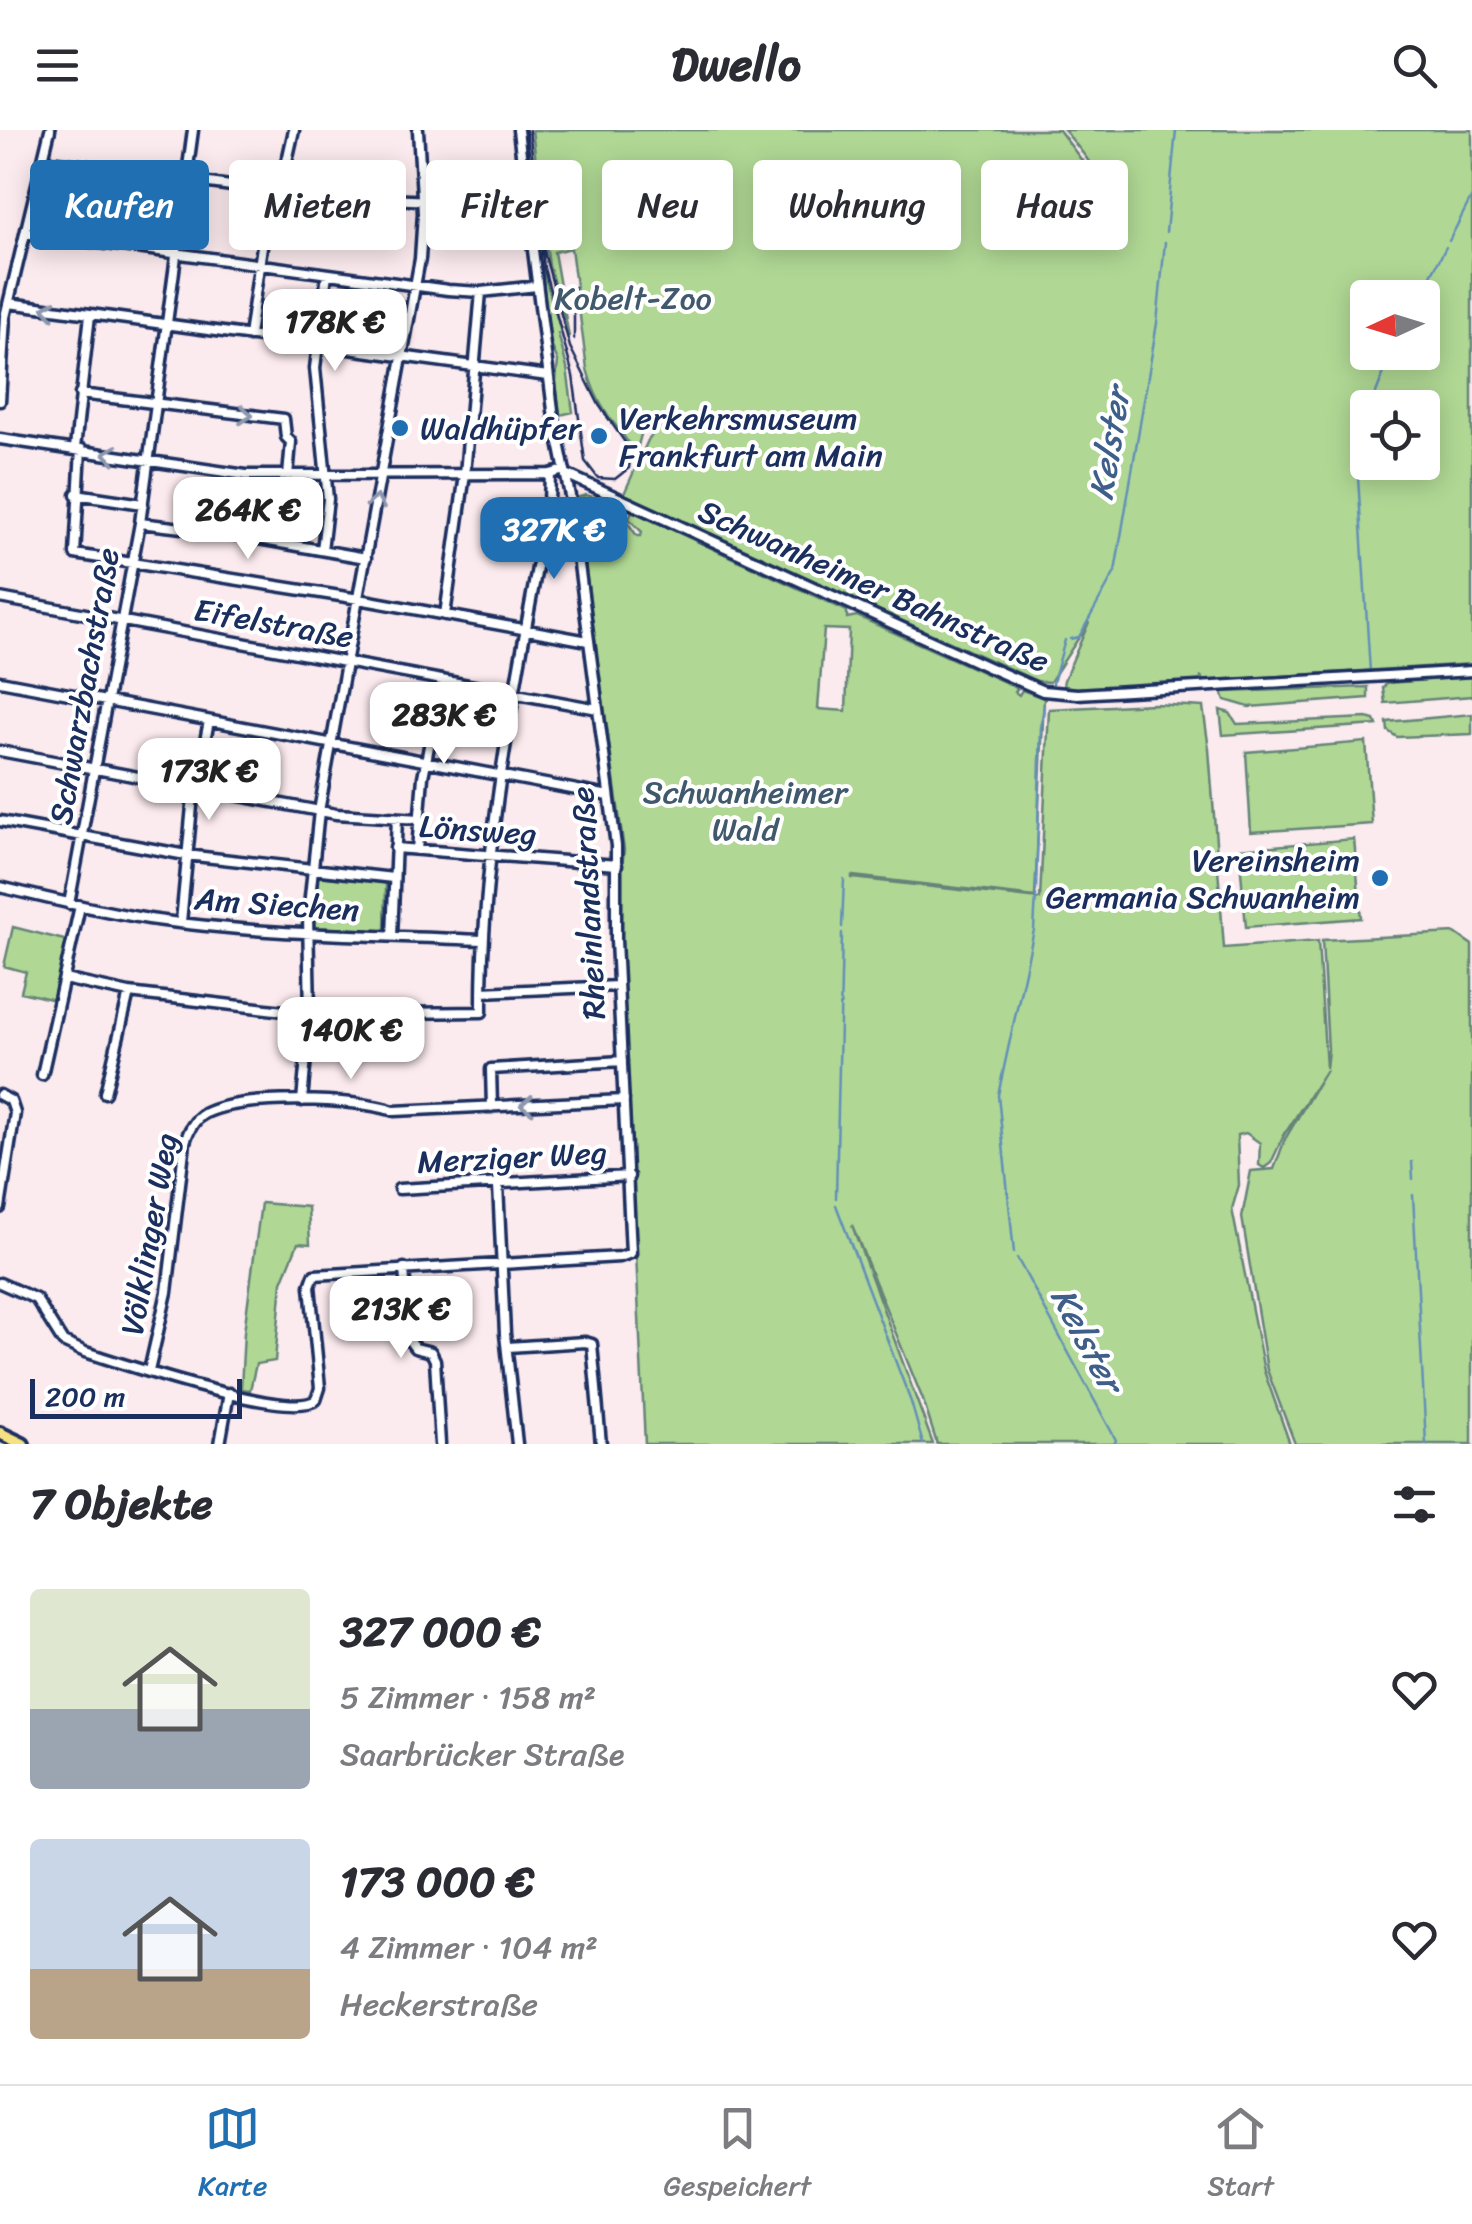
<!DOCTYPE html>
<html lang="de">
<head>
<meta charset="utf-8">
<style>
	:root { --surface:#fff; --page:#f7f7f7; --text:#2b2b33; --muted:#7c7c81; --line:#e1e1e2; --accent:#1f6fb2 }
	body { margin:0; font-family:Sriracha,sans-serif; background:var(--page); color:var(--text); height:100vh; display:flex; flex-direction:column; font-size:38px; white-space:nowrap }
	* { box-sizing:border-box; margin:0 }
	p { font-size:32px; color:var(--muted) }
	.icon { flex:none; width:55px; height:55px; fill:none; stroke:currentColor; stroke-width:2; stroke-linecap:round; stroke-linejoin:round }
	.map { position:relative; height:1314px; overflow:hidden }
	.side { display:flex; flex-direction:column; background:var(--surface); flex:1 }
	.side>* { flex:none }
	.guide { position:absolute; left:30px; top:30px; width:1412px; height:90px; display:flex; gap:20px }
	.needle { width:65px; rotate:266deg }
	.buttons { position:absolute; left:1350px; top:150px; display:grid; gap:20px }
	.buttons a { display:grid; place-items:center; width:90px; height:90px; border-radius:10px; background:var(--surface); box-shadow:0 5px 25px #0003; font-size:50px }
	.scale { position:absolute; left:30px; bottom:25px; width:212px; box-sizing:border-box; padding-left:10px; border:5px solid #1b2f5e; border-top:0; font-size:28px; line-height:35px; white-space:nowrap; color:#1b2f5e; -webkit-text-stroke:8px #fff; paint-order:stroke }
	.price { position:absolute; translate:-50% -85px; padding:0 22px; border-radius:20px; background:#fff; color:#222; font-size:32px; line-height:65px; filter:drop-shadow(0 2px 5px #0008) }
	.price::after { content:''; position:absolute; left:50%; top:60px; width:30px; height:22px; margin-left:-15px; background:inherit; clip-path:polygon(0 0,100% 0,50% 100%) }
	.price.active { background:var(--accent); color:#fff }
	ul { padding:0; list-style:none }
	li { display:flex; align-items:center; gap:30px; height:250px; padding:0 30px }
	li span { display:grid; place-items:center; flex:none; width:280px; height:200px; border-radius:10px; color:#555 }
	li>.icon { margin-inline-start:auto }
	span .icon { width:120px; height:120px; fill:#fffc; stroke-width:1 }
	li b { font-size:42px }
	h2 { display:flex; justify-content:space-between; align-items:center; height:120px; padding:0 30px; font-size:42px }
	.chip { padding:0 35px; border-radius:10px; background:var(--surface); box-shadow:0 5px 25px #0003; font-size:35px; line-height:90px }
	.chip.active { background:var(--accent); color:#fff }
	header { display:flex; justify-content:space-between; align-items:center; height:130px; padding:0 30px; background:var(--surface); font-size:45px; font-weight:700 }
	.tab-bar { display:flex; justify-content:space-around; align-items:center; height:140px; border-top:2px solid var(--line); background:var(--surface); font-size:28px; color:var(--muted) }
	.tab-bar a { display:grid; justify-items:center; gap:5px }
	.tab-bar .active { color:var(--accent) }
	.map>svg:first-child { display:block }
	.built { fill:#f8dbe3 }
	.green { fill:#b0d894; stroke:#668479; stroke-width:2.5; fill-rule:evenodd }
	.lines { fill:none; stroke-linecap:round; stroke-linejoin:round }
	.stream { stroke:#6490b8; stroke-width:2.5 }
	.minor-casing { stroke:#1b2f5e; stroke-width:15 }
	.highway-casing { stroke:#1b2f5e; stroke-width:18 }
	.minor { stroke:#fff; stroke-width:8 }
	.highway { stroke:#f7e281; stroke-width:10 }
	.tram { stroke:#1b2f5e; stroke-width:2.5 }
	.oneway { stroke:#8d97ae }
	.poi-dot { fill:#1f6fb2; stroke:#fff; stroke-width:4 }
	.labels { text-anchor:middle; stroke-width:8; stroke-linejoin:round; paint-order:stroke }
	.park-label { font-size:32px; fill:#40596c; stroke:#fff }
	.poi-label { font-size:32px; fill:#1b2f5e; stroke:#fff; text-anchor:start }
	.street-label { font-size:32px; fill:#1b2f5e; stroke:#fff }
	.water-label { font-size:35px; font-style:italic; fill:#3f5f8b; stroke:#fff }
</style>
</head>
<body>
<header><svg class="icon" aria-label="menu" viewBox="0 0 24 24"><path d="M4 6h16M4 12h16M4 18h16"/></svg>Dwello<svg class="icon" aria-label="search" viewBox="0 0 24 24"><circle cx="10" cy="10" r="6"/><path d="M15 15l6 6"/></svg></header>
<div class="map">
<svg width="1472" height="1314" viewBox="0 0 1472 1314">
	<rect width="100%" height="100%" fill="#fbeaee"/>
	<filter id="ink" filterUnits="userSpaceOnUse"><feTurbulence type="fractalNoise" baseFrequency=".01" numOctaves="2"/><feDisplacementMap in="SourceGraphic" scale="20" xChannelSelector="R" yChannelSelector="G"/><feConvolveMatrix kernelMatrix="1 2 1 2 8 2 1 2 1" color-interpolation-filters="sRGB"/></filter>
	<g filter="url(#ink)">
		<path class="built" d="M 523,0 L 532,0 L 549,136 L 569,207 L 566,208 L 573,230 L 580,284 L 577,283 L 571,240 L 545,152 Z"/>
		<path class="green" d="M 532,0 L 1059,0 L 1095,48 L 1087,76 L 1084,104 C 1106,47 1101,45 1064,0 L 1472,0 L 1472,534 L 1203,551 L 1201,546 L 1201,552 L 1076,558 L 1063,556 L 1064,550 L 1089,492 L 1050,552 L 1037,551 L 623,366 L 649,308 L 656,302 L 643,297 L 634,331 C 631,310 618,300 606,283 C 597,269 591,254 587,239 L 571,118 L 554,122 L 569,207 L 549,136 ZM 1368,168 L 1422,168 L 1422,222 L 1368,222 ZM 1368,278 L 1422,278 L 1422,332 L 1368,332 Z
			M 541,133 L 561,202 L 558,203 L 567,238 L 573,282 L 560,285 L 556,252 L 558,231 L 550,212 Z
			M 596,362 L 628,380 L 625,387 L 613,387 L 612,391 L 621,398 L 628,393 L 637,406 L 641,406 L 642,402 L 629,389 L 632,381 L 847,481 L 847,488 L 857,486 L 1007,553 L 1017,559 L 1015,562 L 1019,565 L 1022,560 L 1044,568 L 1035,767 L 852,746 L 852,748 L 1040,769 L 1049,579 L 1154,574 L 1203,577 L 1209,619 L 1224,818 L 1318,811 L 1326,938 L 1328,920 L 1322,810 L 1455,803 L 1472,815 L 1472,1314 L 1295,1314 L 1267,1240 L 1242,1087 L 1251,1041 L 1274,1039 L 1285,1009 L 1326,940 L 1284,1005 L 1271,1033 L 1264,1038 L 1259,1035 L 1260,1013 L 1246,1003 L 1237,1005 L 1239,1055 L 1232,1079 L 1264,1241 L 1290,1314 L 937,1314 L 923,1270 L 852,1095 L 933,1314 L 645,1314 L 619,763 L 624,720 L 585,440 L 585,402 L 576,368 L 586,365 L 596,368 ZM 824,499 L 849,500 L 846,581 L 818,579 Z
			M 1472,547 L 1472,566 L 1385,573 L 1383,558 L 1387,553 Z
			M 1368,557 L 1368,568 L 1249,577 L 1225,570 L 1222,562 Z
			M 1220,580 L 1230,583 L 1237,594 L 1367,588 L 1375,590 L 1377,595 L 1223,605 Z
			M 1472,584 L 1472,604 L 1397,607 L 1388,601 L 1387,592 Z
			M 1366,612 L 1372,694 L 1251,702 L 1246,622 Z
			M 1354,709 L 1361,788 L 1246,797 L 1239,719 Z
			M 318,746 L 386,753 L 385,801 L 314,797 Z
			M 13,797 L 68,811 L 55,870 L 21,862 L 26,842 L 4,836 Z
			M 261,1073 L 308,1077 L 310,1114 L 298,1113 L 282,1152 L 275,1231 L 256,1234 L 250,1260 L 241,1259 L 244,1202 Z"/>
		<g class="lines">
			<path class="stream" d="M 1166,102 L 1176,0
				M 1449,111 L 1472,66
				M 1419,168 L 1446,117
				M 1370,278 L 1392,222
				M 1368,284 L 1356,314 L 1370,542
				M 1070,509 L 1079,507 L 1115,442 L 1157,193 L 1165,112
				M 1053,553 L 1065,510
				M 1036,761 L 1041,595 L 1044,576
				M 842,797 L 844,749
				M 1412,1032 L 1413,1049
				M 1413,1065 L 1426,1314
				M 836,1068 L 842,803
				M 836,1075 L 911,1272 L 923,1314
				M 1014,1123 L 998,965 L 1034,800 L 1036,765
				M 1017,1128 L 1116,1310 L 1114,1314"/>
			<g class="minor-casing">
				<path id="minor" d="M 43,30 L 296,65 L 479,73 L 526,70
					M 280,62 L 294,0
					M 25,103 L 448,160 L 481,162 L 537,156
					M 9,173 L 548,246
					M 249,206 L 270,61
					M 80,264 L 284,289 L 286,307 L 291,312 L 288,346
					M 0,271 L 5,187 L 50,0
					M 0,309 L 246,345 L 550,344 L 565,340
					M 75,318 L 90,185
					M 81,319 L 75,424 L 359,469 L 588,511
					M 566,344 L 988,537 L 1043,561 L 1077,564 L 1472,541
					M 76,364 L 143,374
					M 140,393 L 224,403 L 366,428
					M 322,420 L 328,369 L 315,238 L 327,144
					M 0,468 L 598,579
					M 445,485 L 465,344 L 481,162
					M 0,551 L 609,666
					M 0,621 L 336,684 L 420,689
					M 0,691 L 186,725 L 393,748
					M 395,718 L 617,735
					M 417,720 L 423,647 L 442,550
					M 0,757 C 49,769 99,781 149,789 C 259,805 372,805 483,810
					M 69,774 L 140,393 L 193,0
					M 181,792 L 192,676 L 209,591
					M 392,806 L 397,688
					M 64,849 L 129,863 L 310,884 L 482,882 C 481,709 519,541 549,372 L 550,344
					M 482,862 L 618,856
					M 42,945 L 80,776
					M 105,963 L 129,863
					M 0,965 L 11,971 L 15,983 L 0,1078
					M 302,971 L 310,884 L 308,786 L 319,681 L 420,129 L 423,83 L 418,0
					M 492,977 L 491,939 L 622,931
					M 498,1055 L 505,1204 L 517,1314
					M 399,1059 L 629,1046
					M 404,1138 L 409,1210 L 415,1218 L 431,1222 L 435,1230 L 440,1314
					M 0,1153 L 36,1169 L 63,1212 L 85,1222 C 124,1234 288,1290 316,1270 L 320,1258 L 310,1156 L 314,1145 L 620,1127 L 631,1123 L 616,810 L 616,716 L 570,366 L 554,288 L 518,0
					M 508,1217 L 585,1212 L 592,1214 L 601,1314
					M 149,1241 L 167,1162 L 185,1012 C 189,999 195,987 208,982 C 245,965 355,968 394,981 L 624,970
					M 220,1314 L 229,1263"/>
			</g>
			<g class="highway-casing">
				<path id="highway" d="M 0,1303 L 23,1314"/>
			</g>
			<use href="#minor" class="minor"/>
			<use href="#highway" class="highway"/>
			<path class="tram" d="M 526,0 L 544,138 L 573,246 L 585,331 L 598,348 L 615,349 L 629,338 L 631,321 L 599,275 L 570,217 L 545,126 L 529,0
				M 574,209 L 574,157"/>
		</g>
		<defs><path id="oneway-chevron" d="M-2-3.5L2.5 0L-2 3.5" fill="none" stroke-width="1.6" stroke-linecap="round" stroke-linejoin="round" transform="scale(2.5)"/></defs>
		<g class="oneway">
			<use href="#oneway-chevron" transform="translate(49 179) rotate(-171)"/>
			<use href="#oneway-chevron" transform="translate(246 285) rotate(6)"/>
			<use href="#oneway-chevron" transform="translate(110 324) rotate(-171)"/>
			<use href="#oneway-chevron" transform="translate(376 372) rotate(-81)"/>
			<use href="#oneway-chevron" transform="translate(527 975) rotate(177)"/>
		</g>
	</g>
	<g class="poi-dot">
		<circle cx="400" cy="298" r="10"/>
		<circle cx="599" cy="306" r="10"/>
		<circle cx="1380" cy="748" r="10"/>
	</g>
	<g class="labels">
		<g class="park-label">
			<text x="633" y="179">Kobelt-Zoo</text>
			<text x="745" y="673">Schwanheimer<tspan x="745" dy="37">Wald</tspan></text>
		</g>
		<g class="poi-label">
			<text x="619" y="299">Verkehrsmuseum<tspan x="619" dy="37">Frankfurt am Main</tspan></text>
			<text x="420" y="309">Waldhüpfer</text>
			<text x="1360" y="741" text-anchor="end">Vereinsheim<tspan x="1360" dy="37">Germania Schwanheim</tspan></text>
		</g>
		<g class="street-label">
			<text transform="translate(874 456) rotate(24)" y="11">Schwanheimer Bahnstraße</text>
			<text transform="translate(274 493) rotate(10)" y="11">Eifelstraße</text>
			<text transform="translate(84 556) rotate(-80)" y="11">Schwarzbachstraße</text>
			<text transform="translate(478 700) rotate(4)" y="11">Lönsweg</text>
			<text transform="translate(588 773) rotate(-93)" y="11">Rheinlandstraße</text>
			<text transform="translate(277 774) rotate(4)" y="11">Am Siechen</text>
			<text transform="translate(512 1027) rotate(-3)" y="11">Merziger Weg</text>
			<text transform="translate(149 1104) rotate(-80)" y="11">Völklinger Weg</text>
		</g>
		<g class="water-label">
			<text transform="translate(1109 314) rotate(-81)" y="12">Kelster</text>
			<text transform="translate(1087 1209) rotate(62)" y="12">Kelster</text>
		</g>
	</g>
</svg>
<div class="buttons">
<a><svg class="needle" viewBox="-14 -14 28 28"><path d="M0-13l5 13h-10z" fill="#e53935"/><path d="M0 13l5-13h-10z" fill="#7c7c81"/></svg></a>
<a><svg class="icon" aria-label="locate" viewBox="0 0 24 24"><circle cx="12" cy="12" r="6"/><path d="M12 2v4M12 18v4M2 12h4M18 12h4"/></svg></a>
</div>
<div class="scale">200 m</div>
<b class="price" style="left:335px;top:244px">178K €</b>
<b class="price" style="left:248px;top:432px">264K €</b>
<b class="price active" style="left:554px;top:452px">327K €</b>
<b class="price" style="left:444px;top:637px">283K €</b>
<b class="price" style="left:209px;top:693px">173K €</b>
<b class="price" style="left:351px;top:952px">140K €</b>
<b class="price" style="left:401px;top:1231px">213K €</b>
<div class="guide">
<a class="chip active">Kaufen</a>
<a class="chip">Mieten</a>
<a class="chip">Filter</a>
<a class="chip">Neu</a>
<a class="chip">Wohnung</a>
<a class="chip">Haus</a>
</div>
</div>
<section class="side">
<h2>7 Objekte<svg class="icon" aria-label="filters" viewBox="0 0 24 24"><path d="M4 7h16M4 17h16"/><circle cx="9" cy="7" r="2"/><circle cx="15" cy="17" r="2"/></svg></h2>
<ul>
<li><span style="background:linear-gradient(#dfe7d0 60%,#9aa5b1 0)"><svg class="icon" aria-label="home" viewBox="0 0 24 24"><path d="M3 11l9-7 9 7M6 9v11h12V9"/></svg></span><div><b>327 000 €</b><p>5 Zimmer · 158 m²</p><p>Saarbrücker Straße</p></div><svg class="icon" aria-label="heart" viewBox="0 0 24 24"><path d="M12 20l-8-8c-3-5 5-10 8-4 3-6 11-1 8 4z"/></svg></li>
<li><span style="background:linear-gradient(#c9d6e8 65%,#b9a48a 0)"><svg class="icon" aria-label="home" viewBox="0 0 24 24"><path d="M3 11l9-7 9 7M6 9v11h12V9"/></svg></span><div><b>173 000 €</b><p>4 Zimmer · 104 m²</p><p>Heckerstraße</p></div><svg class="icon" aria-label="heart" viewBox="0 0 24 24"><path d="M12 20l-8-8c-3-5 5-10 8-4 3-6 11-1 8 4z"/></svg></li>
</ul>
</section>
<nav class="tab-bar">
<a class="active"><svg class="icon" aria-label="map" viewBox="0 0 24 24"><path d="M3 6l6-2 6 2 6-2v14l-6 2-6-2-6 2zM9 4v14M15 6v14"/></svg>Karte</a>
<a><svg class="icon" aria-label="saved" viewBox="0 0 24 24"><path d="M7 4h10v16l-5-4-5 4z"/></svg>Gespeichert</a>
<a><svg class="icon" aria-label="home" viewBox="0 0 24 24"><path d="M3 11l9-7 9 7M6 9v11h12V9"/></svg>Start</a>
</nav>
</body>
</html>
